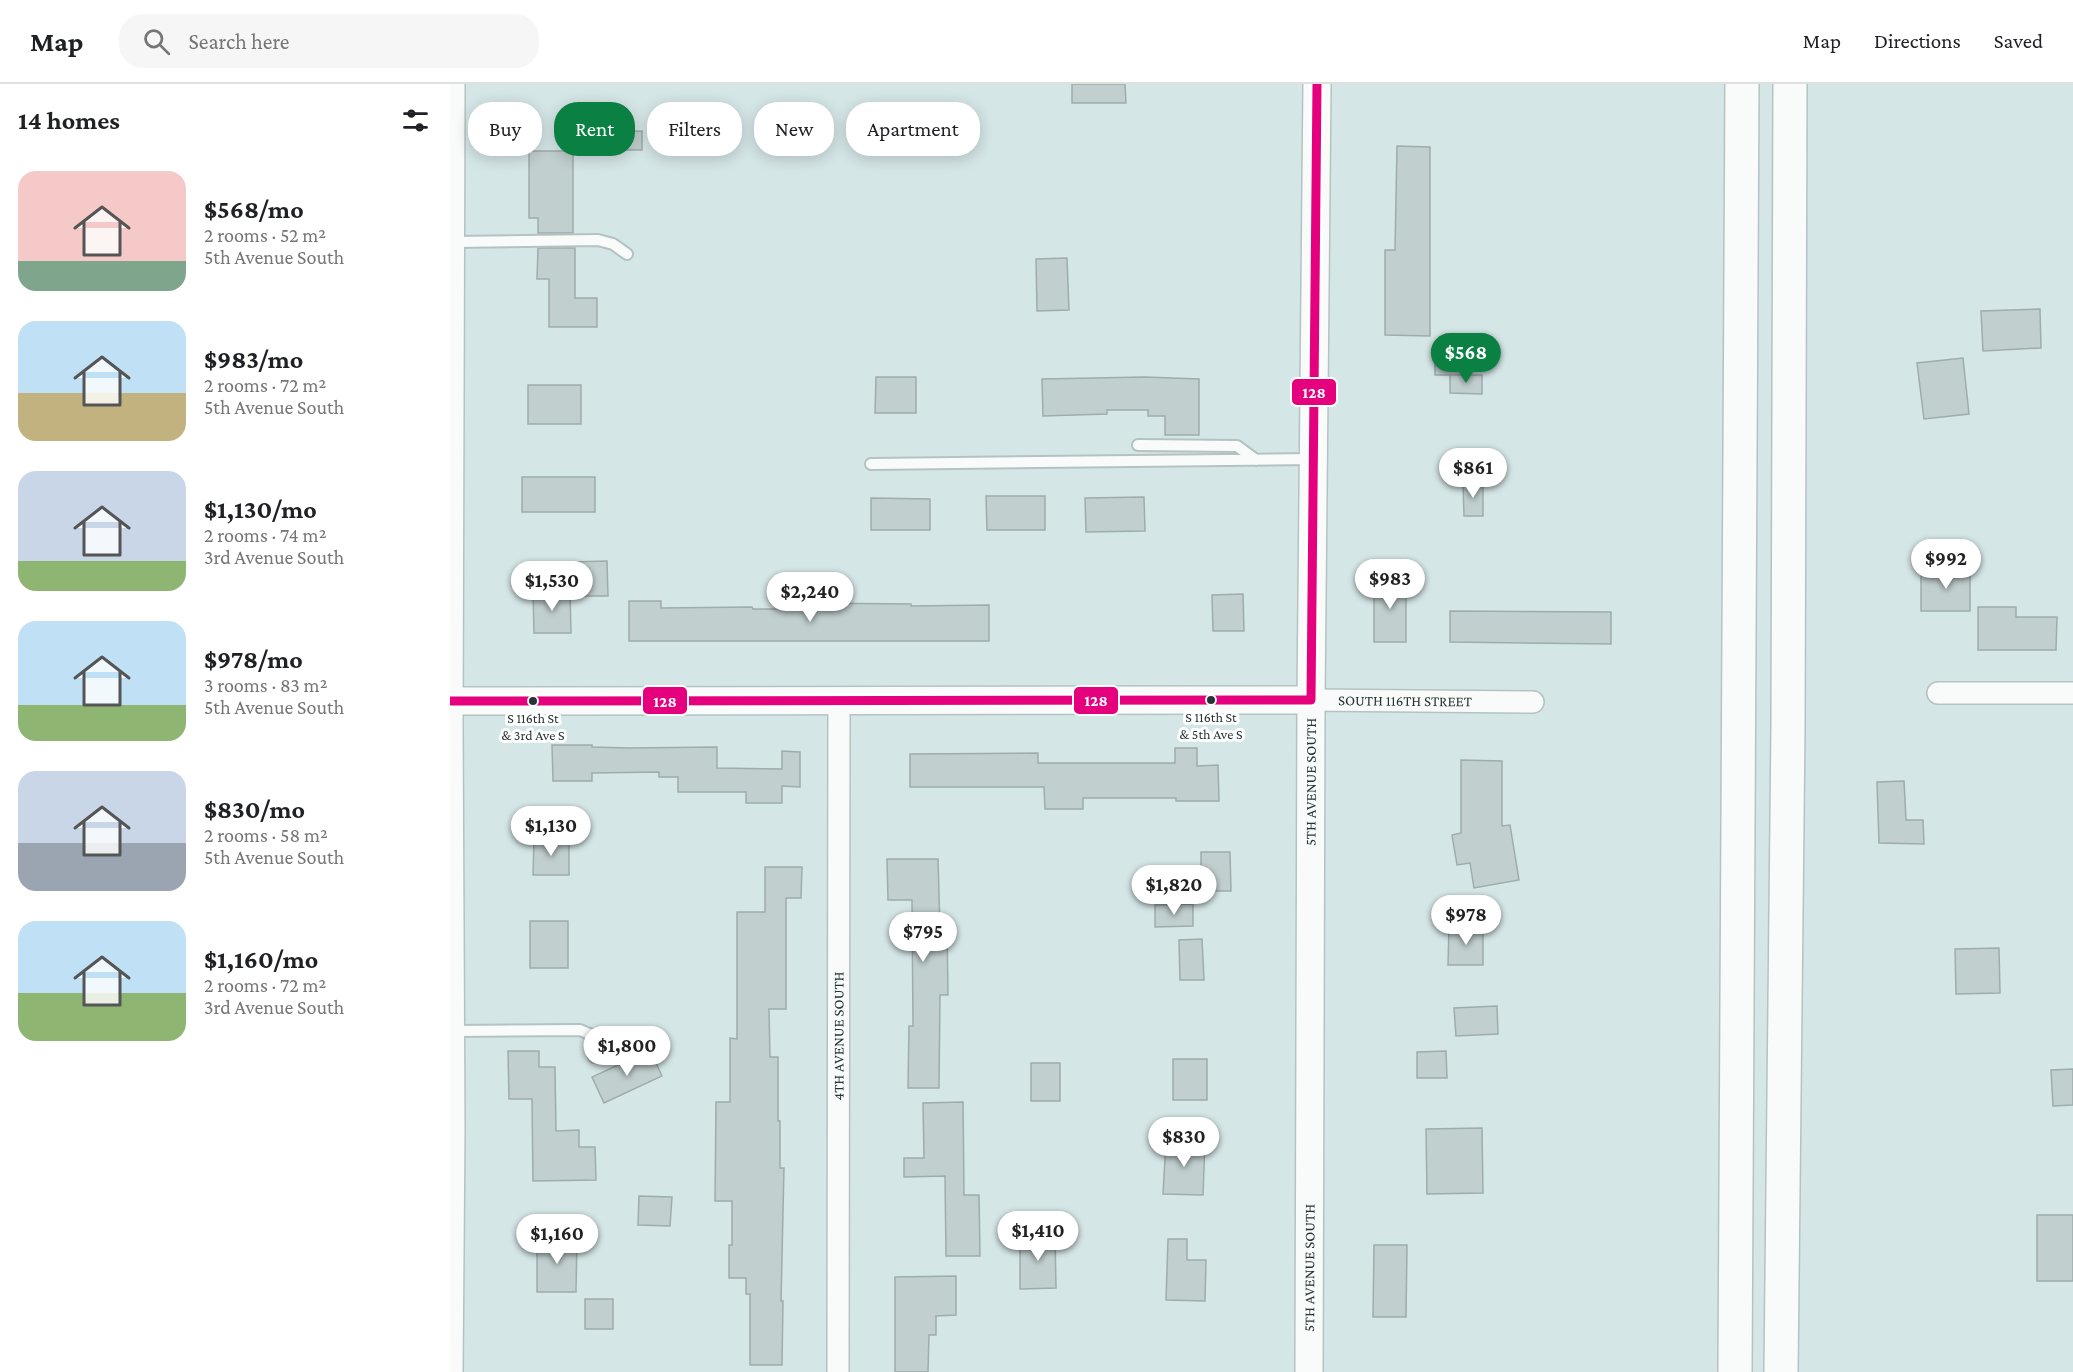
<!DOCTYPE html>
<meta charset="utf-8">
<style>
:root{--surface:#fff;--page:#f6f6f6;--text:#202124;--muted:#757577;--line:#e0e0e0;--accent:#0b8043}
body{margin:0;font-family:"Crimson Pro",serif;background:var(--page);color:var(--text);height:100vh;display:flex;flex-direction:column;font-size:22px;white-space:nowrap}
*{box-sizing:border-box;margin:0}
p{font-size:20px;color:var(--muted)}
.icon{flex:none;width:33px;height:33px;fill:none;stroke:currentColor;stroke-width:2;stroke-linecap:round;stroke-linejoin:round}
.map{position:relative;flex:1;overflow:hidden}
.panel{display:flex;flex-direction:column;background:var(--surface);width:450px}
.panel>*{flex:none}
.banner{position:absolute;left:18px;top:18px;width:570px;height:54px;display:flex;gap:12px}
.price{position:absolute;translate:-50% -51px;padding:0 14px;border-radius:21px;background:#fff;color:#222;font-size:20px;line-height:39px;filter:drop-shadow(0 2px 3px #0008)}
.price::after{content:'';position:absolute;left:50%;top:36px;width:18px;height:14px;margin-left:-9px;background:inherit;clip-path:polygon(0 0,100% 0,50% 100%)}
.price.current{background:var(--accent);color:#fff}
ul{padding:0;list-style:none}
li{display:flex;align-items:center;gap:18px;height:150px;padding:0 18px}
li span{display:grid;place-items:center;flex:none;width:168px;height:120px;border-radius:18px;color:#555}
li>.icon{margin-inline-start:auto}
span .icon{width:72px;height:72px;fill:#fffc;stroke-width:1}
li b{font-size:26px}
h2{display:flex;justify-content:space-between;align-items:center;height:72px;padding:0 18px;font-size:26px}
.tag{padding:0 21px;border-radius:24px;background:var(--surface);box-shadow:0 3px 15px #0003;font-size:21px;line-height:54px}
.tag.current{background:var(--accent);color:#fff}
header{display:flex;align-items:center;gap:36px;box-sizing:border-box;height:84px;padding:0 30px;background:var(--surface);border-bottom:2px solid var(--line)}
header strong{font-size:28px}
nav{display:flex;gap:33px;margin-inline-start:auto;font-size:21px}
.search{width:420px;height:54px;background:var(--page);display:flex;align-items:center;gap:15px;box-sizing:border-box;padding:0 21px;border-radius:24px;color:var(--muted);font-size:22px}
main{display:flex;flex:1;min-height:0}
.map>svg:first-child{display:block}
.building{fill:#c2cfcf;stroke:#9eacac;stroke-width:1.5}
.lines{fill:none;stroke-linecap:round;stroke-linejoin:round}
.service-casing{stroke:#b5c2c2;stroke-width:14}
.minor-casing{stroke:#b5c2c2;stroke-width:24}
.tertiary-casing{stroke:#b5c2c2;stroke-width:30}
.motorway-casing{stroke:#b5c2c2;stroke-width:36}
.service{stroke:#f9fbfb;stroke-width:10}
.minor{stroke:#f9fbfb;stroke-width:21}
.tertiary{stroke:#f9fbfb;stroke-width:27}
.motorway{stroke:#f9fbfb;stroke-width:33}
.bus-1-casing{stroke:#fff;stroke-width:14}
.bus-1{stroke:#e5007d;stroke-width:9}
.bus-dot{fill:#283434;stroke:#fff;stroke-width:2}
.labels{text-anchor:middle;stroke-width:6;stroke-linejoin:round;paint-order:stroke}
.bus-label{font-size:14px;fill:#283434;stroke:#fff}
.street-label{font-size:15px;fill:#283434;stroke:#fff}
.line-badge{stroke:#fff;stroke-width:2}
.badge-label{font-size:16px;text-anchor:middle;font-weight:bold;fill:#fff}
</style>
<header>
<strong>Map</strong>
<div class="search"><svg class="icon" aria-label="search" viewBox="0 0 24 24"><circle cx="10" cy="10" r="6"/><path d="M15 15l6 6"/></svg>Search here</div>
<nav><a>Map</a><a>Directions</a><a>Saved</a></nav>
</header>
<main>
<section class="panel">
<h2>14 homes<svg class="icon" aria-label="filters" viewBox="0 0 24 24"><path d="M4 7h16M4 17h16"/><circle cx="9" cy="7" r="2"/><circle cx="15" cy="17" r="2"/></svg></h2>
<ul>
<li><span style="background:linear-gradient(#f6c9c9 75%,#7fa58c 0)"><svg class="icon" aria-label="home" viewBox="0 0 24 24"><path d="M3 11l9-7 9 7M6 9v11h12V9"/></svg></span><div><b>$568/mo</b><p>2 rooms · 52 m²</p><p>5th Avenue South</p></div></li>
<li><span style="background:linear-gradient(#bfe0f5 60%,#c2b280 0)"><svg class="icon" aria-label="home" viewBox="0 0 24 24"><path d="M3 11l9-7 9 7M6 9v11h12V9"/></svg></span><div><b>$983/mo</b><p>2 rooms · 72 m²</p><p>5th Avenue South</p></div></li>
<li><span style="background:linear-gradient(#c9d6e8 75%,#8fb573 0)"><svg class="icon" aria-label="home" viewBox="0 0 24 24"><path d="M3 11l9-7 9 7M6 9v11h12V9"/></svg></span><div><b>$1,130/mo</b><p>2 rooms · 74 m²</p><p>3rd Avenue South</p></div></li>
<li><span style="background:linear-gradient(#bfe0f5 70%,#8fb573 0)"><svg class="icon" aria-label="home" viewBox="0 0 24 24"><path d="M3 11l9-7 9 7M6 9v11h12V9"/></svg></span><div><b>$978/mo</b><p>3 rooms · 83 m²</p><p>5th Avenue South</p></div></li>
<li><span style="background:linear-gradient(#c9d6e8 60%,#9aa5b1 0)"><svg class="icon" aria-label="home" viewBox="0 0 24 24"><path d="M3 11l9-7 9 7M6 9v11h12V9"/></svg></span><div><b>$830/mo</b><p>2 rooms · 58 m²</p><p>5th Avenue South</p></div></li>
<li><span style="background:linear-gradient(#bfe0f5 60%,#8fb573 0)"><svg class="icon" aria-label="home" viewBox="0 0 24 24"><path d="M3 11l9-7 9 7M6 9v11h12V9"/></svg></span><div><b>$1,160/mo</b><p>2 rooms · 72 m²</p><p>3rd Avenue South</p></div></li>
</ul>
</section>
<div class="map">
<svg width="1623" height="1288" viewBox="0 0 1623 1288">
<rect width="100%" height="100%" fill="#d5e6e6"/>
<!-- building -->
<path class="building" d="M 622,0 L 675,0 L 676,19 L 622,19 Z
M 192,47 L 192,66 L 154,66 L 153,48 Z
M 947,62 L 980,63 L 980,252 L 935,251 L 935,166 L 945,166 Z
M 79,67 L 123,67 L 123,149 L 88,149 L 88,134 L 79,134 Z
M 88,164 L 125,164 L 125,214 L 147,214 L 147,243 L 99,243 L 99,195 L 87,195 Z
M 617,174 L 619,226 L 587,227 L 586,175 Z
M 1590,225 L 1591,264 L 1533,267 L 1531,227 Z
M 985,273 L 1016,273 L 1016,291 L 985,291 Z
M 1513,274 L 1519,330 L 1474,335 L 1467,279 Z
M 1000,291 L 1032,291 L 1032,310 L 1000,309 Z
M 426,293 L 466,293 L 466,329 L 425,329 Z
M 695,293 L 749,295 L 749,351 L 715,351 L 715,332 L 698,332 L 698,326 L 657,326 L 657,330 L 593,332 L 592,295 Z
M 78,301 L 131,301 L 131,340 L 78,340 Z
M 72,393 L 145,393 L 145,428 L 72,428 Z
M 1013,399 L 1033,399 L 1033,432 L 1014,432 Z
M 536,412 L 595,412 L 595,446 L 537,446 Z
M 694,413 L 695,447 L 636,448 L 635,414 Z
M 421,414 L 480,415 L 480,446 L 421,446 Z
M 157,477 L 158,512 L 120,512 L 120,478 Z
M 1471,486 L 1520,486 L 1520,527 L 1471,527 Z
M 924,494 L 956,494 L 956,558 L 924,558 Z
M 83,507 L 120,507 L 121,549 L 84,549 Z
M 339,509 L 359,509 L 359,519 L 461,520 L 461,522 L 539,521 L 539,557 L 179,557 L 179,517 L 211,517 L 211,524 L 302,523 L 303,525 L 339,525 Z
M 793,510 L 794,547 L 763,547 L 762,511 Z
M 1528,523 L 1566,523 L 1566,533 L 1607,533 L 1606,566 L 1528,566 Z
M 1000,527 L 1161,528 L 1161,560 L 1000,558 Z
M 102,661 L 142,661 L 142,663 L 179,664 L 267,663 L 267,684 L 332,685 L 332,667 L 350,668 L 350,703 L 332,702 L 332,719 L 296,719 L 296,708 L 228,708 L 228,693 L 209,693 L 209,688 L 142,689 L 142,697 L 103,697 Z
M 725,664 L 747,664 L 747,682 L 768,681 L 769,717 L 726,717 L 726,714 L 633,714 L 633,725 L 595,725 L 594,703 L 460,703 L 460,670 L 588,669 L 588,679 L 725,679 Z
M 1011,676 L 1052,677 L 1052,742 L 1060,741 L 1069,796 L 1024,804 L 1020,779 L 1007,781 L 1002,751 L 1011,749 Z
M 1454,697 L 1456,736 L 1473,736 L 1474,760 L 1429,759 L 1427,698 Z
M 84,755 L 119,756 L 119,791 L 83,791 Z
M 751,768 L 780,768 L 781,807 L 751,807 Z
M 437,775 L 488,775 L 490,844 L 497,844 L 498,911 L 490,911 L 489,1004 L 458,1004 L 459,942 L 463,942 L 462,816 L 438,816 Z
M 315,783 L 352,783 L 351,814 L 336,814 L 336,925 L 319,925 L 320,973 L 328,973 L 328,1037 L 330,1037 L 330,1084 L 334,1084 L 331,1217 L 333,1217 L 332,1281 L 300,1281 L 300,1210 L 296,1210 L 296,1194 L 279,1194 L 279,1161 L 282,1161 L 282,1117 L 265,1117 L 266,1018 L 280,1018 L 280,954 L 287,955 L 287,828 L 315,828 Z
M 743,820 L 743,842 L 705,843 L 705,821 Z
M 80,837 L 118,837 L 118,884 L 80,884 Z
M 999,842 L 1033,843 L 1033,881 L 998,881 Z
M 752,855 L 754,896 L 730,896 L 729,856 Z
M 1549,864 L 1550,909 L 1506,910 L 1505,865 Z
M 1047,922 L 1048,950 L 1006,952 L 1004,924 Z
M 200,966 L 212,992 L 154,1019 L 142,993 Z
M 58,967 L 89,967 L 89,983 L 105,983 L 106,1047 L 129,1046 L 129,1063 L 145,1063 L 146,1096 L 83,1097 L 82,1015 L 59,1015 Z
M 996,967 L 997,994 L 967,994 L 967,968 Z
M 723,975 L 757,975 L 757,1016 L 723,1016 Z
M 581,979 L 610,979 L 610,1017 L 581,1017 Z
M 1623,985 L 1623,1021 L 1603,1022 L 1601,986 Z
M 513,1018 L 514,1111 L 529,1111 L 530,1172 L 496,1172 L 495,1092 L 454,1093 L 454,1074 L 474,1074 L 473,1019 Z
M 1032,1044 L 1033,1109 L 977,1110 L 976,1045 Z
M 716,1057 L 755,1058 L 753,1111 L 713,1110 Z
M 189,1112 L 222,1113 L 220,1142 L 188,1141 Z
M 1587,1131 L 1623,1131 L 1623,1197 L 1587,1197 Z
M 605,1150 L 606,1204 L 570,1205 L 570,1151 Z
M 87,1154 L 127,1155 L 126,1208 L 87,1208 Z
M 718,1155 L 737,1155 L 737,1176 L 756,1176 L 755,1217 L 716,1216 Z
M 924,1161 L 957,1161 L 956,1233 L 923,1233 Z
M 506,1192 L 506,1231 L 486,1232 L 486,1251 L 479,1251 L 478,1288 L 445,1288 L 445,1193 Z
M 135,1215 L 163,1215 L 163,1245 L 135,1245 Z"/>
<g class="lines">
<!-- service casing -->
<g class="service-casing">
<path id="service" d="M 4,158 L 148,156 L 163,160 L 177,170
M 688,361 L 787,362 L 806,376
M 421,380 L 863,375
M 4,947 L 130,946 L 144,952 L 144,973"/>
</g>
<!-- minor casing -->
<g class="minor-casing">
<g id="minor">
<path d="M 1488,609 L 1623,609"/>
<path id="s1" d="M 861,616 L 1083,618"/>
<path d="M 2,1288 L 4,1046 L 2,639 L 4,0"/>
<path id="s2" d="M 388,1288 L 389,615"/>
</g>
</g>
<!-- tertiary casing -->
<g class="tertiary-casing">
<g id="tertiary">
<path d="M 0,617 L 861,616"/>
<path id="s3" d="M 859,1288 L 861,616 L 867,0"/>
</g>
</g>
<!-- motorway casing -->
<g class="motorway-casing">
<path id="motorway" d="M 1285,1288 L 1292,0
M 1331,1288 L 1338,643 L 1340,0"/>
</g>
<!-- service -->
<use href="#service" class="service"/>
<!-- minor -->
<use href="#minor" class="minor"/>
<!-- tertiary -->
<use href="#tertiary" class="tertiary"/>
<!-- motorway -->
<use href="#motorway" class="motorway"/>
<!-- bus-1 casing -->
<g class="bus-1-casing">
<path id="bus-1" d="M 861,616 L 867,0
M 0,617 L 861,616"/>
</g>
<!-- bus-1 -->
<use href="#bus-1" class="bus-1"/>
</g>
<!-- markers -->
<g class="bus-dot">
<circle cx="761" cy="616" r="5"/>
<circle cx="83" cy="617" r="5"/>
</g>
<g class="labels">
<!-- bus labels -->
<g class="bus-label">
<text x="761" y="638">S 116th St<tspan x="761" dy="17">&amp; 5th Ave S</tspan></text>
<text x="83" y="639">S 116th St<tspan x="83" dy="17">&amp; 3rd Ave S</tspan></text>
</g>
<!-- street labels -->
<g class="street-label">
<text dy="5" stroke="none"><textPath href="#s1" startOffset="94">SOUTH 116TH STREET</textPath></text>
<text dy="5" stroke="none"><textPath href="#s3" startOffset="590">5TH AVENUE SOUTH</textPath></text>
<text dy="5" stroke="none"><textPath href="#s2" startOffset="336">4TH AVENUE SOUTH</textPath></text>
<text dy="5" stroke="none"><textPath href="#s3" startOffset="104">5TH AVENUE SOUTH</textPath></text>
</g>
</g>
<g class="line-badge">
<rect x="841" y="294" width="46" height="28" rx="6" fill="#e5007d"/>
<rect x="623" y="602" width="46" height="29" rx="6" fill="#e5007d"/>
<rect x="192" y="602" width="46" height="29" rx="6" fill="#e5007d"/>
</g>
<g class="badge-label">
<text x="864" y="314">128</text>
<text x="646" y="622">128</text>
<text x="215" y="623">128</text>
</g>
</svg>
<b class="price current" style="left:1016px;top:300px">$568</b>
<b class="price" style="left:1023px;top:415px">$861</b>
<b class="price" style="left:1496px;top:506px">$992</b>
<b class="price" style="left:940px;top:526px">$983</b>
<b class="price" style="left:102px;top:528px">$1,530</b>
<b class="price" style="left:360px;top:539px">$2,240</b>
<b class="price" style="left:101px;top:773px">$1,130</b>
<b class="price" style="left:724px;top:832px">$1,820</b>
<b class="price" style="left:1016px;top:862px">$978</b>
<b class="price" style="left:473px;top:879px">$795</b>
<b class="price" style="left:177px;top:993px">$1,800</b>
<b class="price" style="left:734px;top:1084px">$830</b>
<b class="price" style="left:588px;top:1178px">$1,410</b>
<b class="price" style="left:107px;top:1181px">$1,160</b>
<div class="banner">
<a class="tag">Buy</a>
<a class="tag current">Rent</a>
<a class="tag">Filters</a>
<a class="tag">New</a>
<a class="tag">Apartment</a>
</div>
</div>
</main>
